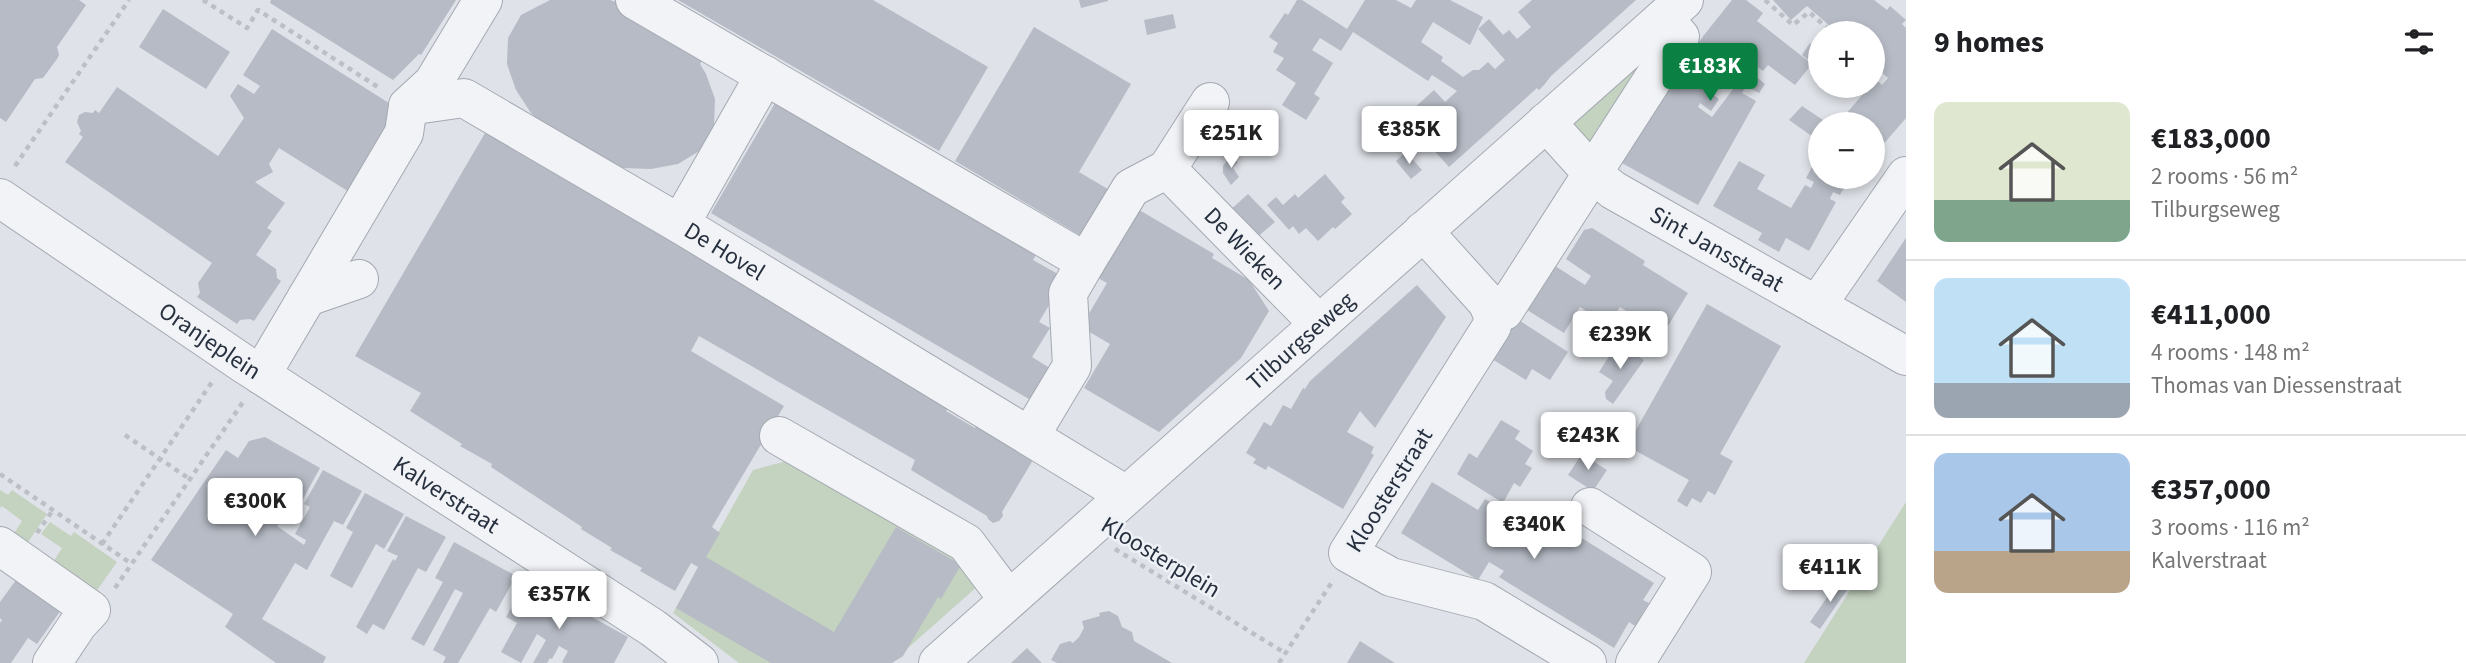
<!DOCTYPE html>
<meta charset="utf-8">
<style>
:root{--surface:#fff;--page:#f6f6f6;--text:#202124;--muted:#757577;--line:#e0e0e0;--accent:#0b8043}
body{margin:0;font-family:"Source Sans 3",sans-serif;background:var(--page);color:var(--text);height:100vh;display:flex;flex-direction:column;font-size:26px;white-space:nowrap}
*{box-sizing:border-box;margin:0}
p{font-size:23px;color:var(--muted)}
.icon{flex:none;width:38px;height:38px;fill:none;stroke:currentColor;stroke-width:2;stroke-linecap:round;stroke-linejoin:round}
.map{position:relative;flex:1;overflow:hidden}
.panel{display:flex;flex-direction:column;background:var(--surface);width:560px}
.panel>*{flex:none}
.controls{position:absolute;left:1808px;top:21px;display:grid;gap:14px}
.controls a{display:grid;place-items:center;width:77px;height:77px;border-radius:50%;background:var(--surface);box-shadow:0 4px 10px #0003;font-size:35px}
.price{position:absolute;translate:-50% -60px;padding:0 16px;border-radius:7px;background:#fff;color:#222;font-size:23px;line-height:46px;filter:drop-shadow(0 2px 4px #0008)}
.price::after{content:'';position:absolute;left:50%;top:42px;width:21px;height:16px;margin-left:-10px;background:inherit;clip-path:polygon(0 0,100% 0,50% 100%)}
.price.selected{background:var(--accent);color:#fff}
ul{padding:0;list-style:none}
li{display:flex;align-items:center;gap:21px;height:175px;padding:0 28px}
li+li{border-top:2px solid var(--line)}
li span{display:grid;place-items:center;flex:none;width:196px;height:140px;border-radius:14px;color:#555}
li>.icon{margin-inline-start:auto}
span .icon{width:84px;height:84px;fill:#fffc;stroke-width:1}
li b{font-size:30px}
h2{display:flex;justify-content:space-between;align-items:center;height:84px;padding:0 28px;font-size:30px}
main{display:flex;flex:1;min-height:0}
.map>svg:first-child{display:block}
.green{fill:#c4d2c0}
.building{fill:#b6bbc5;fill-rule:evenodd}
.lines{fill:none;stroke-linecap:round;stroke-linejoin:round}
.minor-casing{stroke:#a4a9b2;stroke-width:40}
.path{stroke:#bcc0c6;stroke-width:4.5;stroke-dasharray:5 5;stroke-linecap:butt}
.minor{stroke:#f1f3f6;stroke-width:38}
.labels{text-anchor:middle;stroke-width:5;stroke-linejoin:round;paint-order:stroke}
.street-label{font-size:24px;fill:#27303f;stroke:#eef1f6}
</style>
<main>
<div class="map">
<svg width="1906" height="663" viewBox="0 0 1906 663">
<rect width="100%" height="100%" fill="#dfe2e8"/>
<!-- green -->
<path class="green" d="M 1665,36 L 1593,155 L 1574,133 L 1572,120 Z
M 806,456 L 960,555 L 979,585 L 891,663 L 739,663 L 673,613 L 753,470 Z
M 0,490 L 8,495 L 12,490 L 47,514 L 24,548 L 10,539 L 22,521 L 2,506 L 0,508 Z
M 1906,502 L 1906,663 L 1804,663 Z
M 50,522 L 71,536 L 74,532 L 117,562 L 93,596 L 50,567 L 62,548 L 41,534 Z"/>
<!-- building -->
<path class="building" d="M 0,0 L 79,0 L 86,5 L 57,47 L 59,55 L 57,59 L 43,78 L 35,79 L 6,122 L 0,118 Z
M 271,0 L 456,0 L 421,55 L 419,54 L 393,80 L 270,3 Z
M 550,0 L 610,0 L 625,5 L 707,53 L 700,64 L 706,74 L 715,99 L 714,127 L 701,150 L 678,164 L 651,169 L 623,168 L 598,159 L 551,132 L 531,113 L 516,90 L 507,64 L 508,38 L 521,15 Z
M 678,0 L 873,0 L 988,67 L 939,151 Z
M 1079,0 L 1108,0 L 1108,1 L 1081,8 Z
M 1297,0 L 1302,0 L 1347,29 L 1365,0 L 1396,0 L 1411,8 L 1416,0 L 1450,0 L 1483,17 L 1470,45 L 1433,22 L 1421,42 L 1443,57 L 1441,61 L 1463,77 L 1473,70 L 1479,70 L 1488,62 L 1495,69 L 1505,60 L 1478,29 L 1489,19 L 1503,35 L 1509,30 L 1517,39 L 1531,27 L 1518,12 L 1532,0 L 1636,0 L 1551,76 L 1544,85 L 1539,90 L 1537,88 L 1449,167 L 1422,137 L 1421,133 L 1427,127 L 1412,110 L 1434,90 L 1445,102 L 1457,91 L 1432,75 L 1428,81 L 1353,32 L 1341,51 L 1320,38 L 1312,50 L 1333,63 L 1314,94 L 1320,98 L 1306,120 L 1282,105 L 1296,83 L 1276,70 L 1284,58 L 1273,52 L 1278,43 L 1269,37 L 1285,13 L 1288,15 Z
M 1732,0 L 1746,0 L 1763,13 L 1757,21 L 1812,64 L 1795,85 L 1768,65 L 1763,71 L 1735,49 L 1730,55 L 1765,84 L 1759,93 L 1746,86 L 1742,93 L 1756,101 L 1698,205 L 1620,162 L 1704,35 ZM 1723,68 L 1740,80 L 1712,117 L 1698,107 L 1700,103 L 1711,111 L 1719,99 L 1708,91 Z
M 1773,0 L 1874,0 L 1887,10 L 1890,6 L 1906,20 L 1902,24 L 1906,28 L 1906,118 L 1881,147 L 1872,139 L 1872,124 L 1855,124 L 1845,115 L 1870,86 L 1872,86 L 1876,79 L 1882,85 L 1888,78 L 1872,64 L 1872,33 L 1838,33 L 1807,6 L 1791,20 Z
M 163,9 L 230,52 L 206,89 L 139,47 Z
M 1173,14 L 1176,28 L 1147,35 L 1144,20 Z
M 1034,27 L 1131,84 L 1079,172 L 1123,198 L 1095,244 L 955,161 Z
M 272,29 L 392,105 L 397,126 L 354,195 L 279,148 L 269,164 L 273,172 L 255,182 L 285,203 L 267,228 L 272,231 L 256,255 L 276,269 L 277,278 L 281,281 L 254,321 L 250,319 L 240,320 L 237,324 L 197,297 L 200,293 L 198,283 L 212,263 L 65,162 L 83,137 L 79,134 L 81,131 L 77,122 L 79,115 L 85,112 L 93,113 L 95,110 L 99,113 L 117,87 L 218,156 L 244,118 L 230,96 L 238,84 L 254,94 L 260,86 L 243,75 Z
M 1810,43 L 1820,50 L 1811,62 L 1802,55 Z
M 778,98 L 1039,250 L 1033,260 L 1065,278 L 1039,322 L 1050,328 L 1032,357 L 1053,370 L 1034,402 L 711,213 Z
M 1802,106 L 1829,124 L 1820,124 L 1820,142 L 1789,120 Z
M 485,133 L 492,137 L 494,133 L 953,400 L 946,411 L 975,428 L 980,420 L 1036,455 L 1002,512 L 1003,516 L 999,521 L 993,523 L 988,519 L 987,516 L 911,470 L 915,460 L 699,336 L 691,351 L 784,406 L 712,527 L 720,533 L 706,557 L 834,632 L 896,527 L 961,565 L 941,599 L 938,597 L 903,656 L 892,663 L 771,663 L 676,608 L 698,567 L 691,563 L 675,591 L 640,571 L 642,568 L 610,550 L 612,548 L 581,529 L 582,527 L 491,467 L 492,464 L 460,446 L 462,444 L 410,411 L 421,393 L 355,356 Z
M 1406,152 L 1422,170 L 1411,179 L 1396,161 Z
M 1820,152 L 1820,177 L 1850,177 L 1840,195 L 1833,192 L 1830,199 L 1836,202 L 1809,251 L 1786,238 L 1779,252 L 1758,240 L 1762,233 L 1713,206 L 1739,161 L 1765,175 L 1757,189 L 1791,208 L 1805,185 L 1811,188 L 1814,182 L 1806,178 Z
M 1231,156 L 1238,162 L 1233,168 L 1239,177 L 1231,185 L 1223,173 L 1223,166 Z
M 1325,174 L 1345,198 L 1341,202 L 1352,214 L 1335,229 L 1333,227 L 1318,241 L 1306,228 L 1299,234 L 1293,226 L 1289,230 L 1267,205 L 1276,197 L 1283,205 L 1295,194 L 1298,198 Z
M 1248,194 L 1275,222 L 1255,239 L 1228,212 Z
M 1124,201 L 1214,254 L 1212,258 L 1249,280 L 1269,311 L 1241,358 L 1159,432 L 1084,388 L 1110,344 L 1081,327 L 1107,283 L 1098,278 Z
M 1592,228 L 1645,261 L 1643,265 L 1688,293 L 1663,334 L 1620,307 L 1608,325 L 1580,307 L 1564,333 L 1527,310 L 1555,266 L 1585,285 L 1591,276 L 1566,259 L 1584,230 Z
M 1906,238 L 1906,302 L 1877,281 Z
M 1417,285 L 1446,317 L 1375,428 L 1360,411 L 1347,432 L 1374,447 L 1371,453 L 1374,455 L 1343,509 L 1268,466 L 1266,470 L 1253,463 L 1256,459 L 1246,453 L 1264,422 L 1271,426 L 1283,405 L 1291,409 L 1303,388 L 1305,389 L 1310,381 Z
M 1707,304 L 1781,346 L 1720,454 L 1733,461 L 1715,495 L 1708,491 L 1701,503 L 1692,498 L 1687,507 L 1677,501 L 1689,480 L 1627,446 Z
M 1517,319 L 1568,352 L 1550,380 L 1532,369 L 1526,380 L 1492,359 Z
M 1617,344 L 1644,360 L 1613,404 L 1606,399 L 1605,392 L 1613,381 L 1599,372 Z
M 1501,420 L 1520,431 L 1515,439 L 1533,451 L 1525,464 L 1532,468 L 1520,487 L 1514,483 L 1503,503 L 1457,474 L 1469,453 L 1477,458 Z
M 265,437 L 320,468 L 291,521 L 284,516 L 277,526 L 304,545 L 306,540 L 295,534 L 310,507 L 304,504 L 323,470 L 362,491 L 343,525 L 334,521 L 307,570 L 295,563 L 262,619 L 326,657 L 323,663 L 276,663 L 225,627 L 233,614 L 151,560 L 226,450 L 238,458 L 249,441 Z
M 1582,454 L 1607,470 L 1593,491 L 1568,475 Z
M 1432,482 L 1478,510 L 1485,499 L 1530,528 L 1540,512 L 1654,583 L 1643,600 L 1649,603 L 1635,626 L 1629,622 L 1614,648 L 1499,577 L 1504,571 L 1489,562 L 1478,580 L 1401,533 Z
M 365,493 L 404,514 L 384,549 L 376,544 L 352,588 L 330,576 L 353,532 L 346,528 Z
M 406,516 L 446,537 L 426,572 L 418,568 L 384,630 L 373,624 L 367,634 L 356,627 L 393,559 L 395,561 L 398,556 L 387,551 Z
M 454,542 L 516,576 L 496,612 L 490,608 L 458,663 L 443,663 L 446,657 L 433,650 L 463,593 L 455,589 L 424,646 L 411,639 L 443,582 L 435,578 Z
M 16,580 L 61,610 L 37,644 L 28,638 L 11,663 L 0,663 L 0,623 L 2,620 L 0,618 L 0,602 Z
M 1839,580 L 1849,587 L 1820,629 L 1810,622 Z
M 526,581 L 628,637 L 614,663 L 564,663 L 562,662 L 568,651 L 559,646 L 552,659 L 550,658 L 547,663 L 533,663 L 546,640 L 537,634 L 521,663 L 501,652 L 517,623 L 506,617 Z
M 1109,611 L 1118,616 L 1122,627 L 1132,632 L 1134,641 L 1172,663 L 1057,663 L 1051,660 L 1060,644 L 1070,641 L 1073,643 L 1079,637 L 1084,628 L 1082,621 L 1100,616 L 1099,613 Z
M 1360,641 L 1395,663 L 1347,663 Z
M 1027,648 L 1042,663 L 1011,663 Z"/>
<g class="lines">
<!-- minor casing -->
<g class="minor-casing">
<g id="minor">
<path d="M 635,0 L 1086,262 L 1068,293 L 1072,366 L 1030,436"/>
<path id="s1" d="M 1210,102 L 1167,169 L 1319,324"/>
<path id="s2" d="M 408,106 L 464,98 L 680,224 L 1126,495"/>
<path id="s3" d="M 1546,122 L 1592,173 L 1613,190 L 1906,356"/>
<path id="s4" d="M 0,198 L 244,364 L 653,628 L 699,663"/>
<path d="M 680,224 L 765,75"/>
<path d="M 1423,231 L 1487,302 L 1493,315 L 1492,326 L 1348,553 L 1391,577 L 1484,601 L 1587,663"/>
<path d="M 1086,262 L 1131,188 L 1167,169"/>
<path d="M 307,297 L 359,279"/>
<path d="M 1817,305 L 1906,176"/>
<path d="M 1493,315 L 1504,311 L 1680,37 L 1664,18"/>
<path d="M 261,375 L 404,133 L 408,106 L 433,83 L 483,0"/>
<path d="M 779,436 L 966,543 L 1008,599"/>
<path d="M 1590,507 L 1692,572 L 1635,663"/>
<path d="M 0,546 L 91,610 L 78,624 L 52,663"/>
<path id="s5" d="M 938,663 L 1684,0"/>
</g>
</g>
<!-- path -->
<path class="path" d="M 203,0 L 247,28 L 258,10 L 381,89
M 1765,0 L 1793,25 L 1809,12 L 1833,33
M 15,166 L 129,0
M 125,435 L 191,480
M 0,474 L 132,564
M 37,533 L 53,510
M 102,544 L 212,382
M 1115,549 L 1285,653
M 115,588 L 243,402
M 1279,663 L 1332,582"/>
<!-- minor -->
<use href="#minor" class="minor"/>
</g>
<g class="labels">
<!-- street labels -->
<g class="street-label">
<text dy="8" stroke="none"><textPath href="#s1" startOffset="191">De Wieken</textPath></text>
<text dy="8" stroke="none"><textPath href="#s3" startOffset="215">Sint Jansstraat</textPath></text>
<text dy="8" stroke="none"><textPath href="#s2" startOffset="359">De Hovel</textPath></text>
<text dy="8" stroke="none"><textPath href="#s5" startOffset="485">Tilburgseweg</textPath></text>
<text dy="8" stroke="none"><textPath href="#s4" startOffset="254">Oranjeplein</textPath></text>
<text transform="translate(1389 490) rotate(-58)" y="8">Kloosterstraat</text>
<text dy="8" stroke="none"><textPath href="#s4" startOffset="536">Kalverstraat</textPath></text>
<text transform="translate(1161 557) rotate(31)" y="8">Kloosterplein</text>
</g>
</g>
</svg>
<div class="controls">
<a>+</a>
<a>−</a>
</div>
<b class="price selected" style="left:1710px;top:103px">€183K</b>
<b class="price" style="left:1409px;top:166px">€385K</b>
<b class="price" style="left:1231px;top:170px">€251K</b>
<b class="price" style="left:1620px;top:371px">€239K</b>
<b class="price" style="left:1588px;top:472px">€243K</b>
<b class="price" style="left:255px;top:538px">€300K</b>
<b class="price" style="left:1534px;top:561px">€340K</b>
<b class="price" style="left:1830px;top:604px">€411K</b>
<b class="price" style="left:559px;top:631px">€357K</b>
</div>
<section class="panel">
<h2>9 homes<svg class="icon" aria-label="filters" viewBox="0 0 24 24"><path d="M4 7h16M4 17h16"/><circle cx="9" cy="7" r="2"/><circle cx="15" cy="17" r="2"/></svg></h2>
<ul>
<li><span style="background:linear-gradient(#dfe7d0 70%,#7fa58c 0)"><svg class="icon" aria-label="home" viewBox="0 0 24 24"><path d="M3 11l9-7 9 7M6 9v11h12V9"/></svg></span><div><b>€183,000</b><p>2 rooms · 56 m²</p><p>Tilburgseweg</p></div></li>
<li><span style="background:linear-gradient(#bfe0f5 75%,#9aa5b1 0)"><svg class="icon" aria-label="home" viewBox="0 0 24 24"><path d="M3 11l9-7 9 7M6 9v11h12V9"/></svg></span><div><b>€411,000</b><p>4 rooms · 148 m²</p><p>Thomas van Diessenstraat</p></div></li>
<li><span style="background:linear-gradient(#a9c7e8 70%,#b9a48a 0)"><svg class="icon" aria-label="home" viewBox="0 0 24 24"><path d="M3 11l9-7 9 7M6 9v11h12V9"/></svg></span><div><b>€357,000</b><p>3 rooms · 116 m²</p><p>Kalverstraat</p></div></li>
</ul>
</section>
</main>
